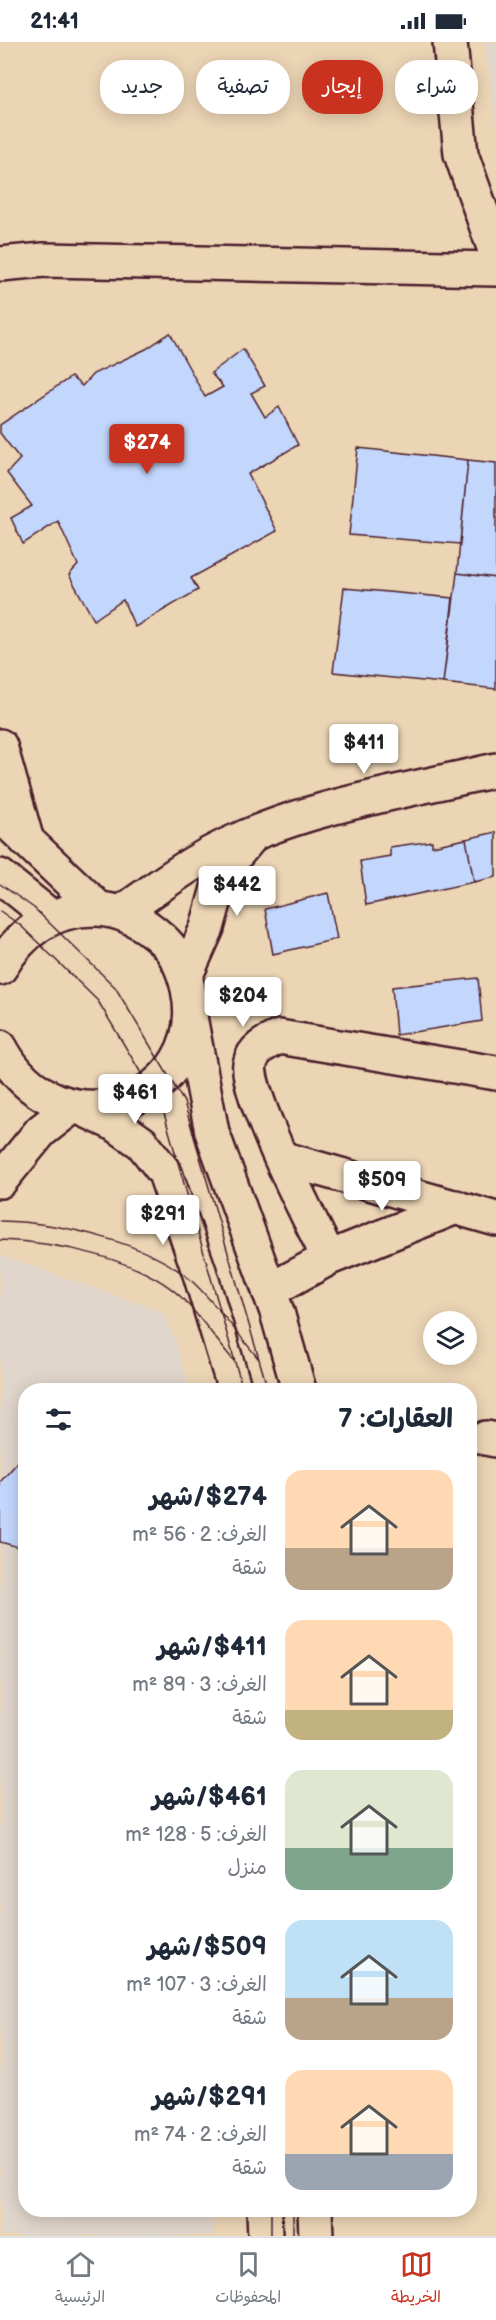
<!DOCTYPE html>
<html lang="ar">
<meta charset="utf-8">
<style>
:root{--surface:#fff;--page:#f2f2f3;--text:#1f2937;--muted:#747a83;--line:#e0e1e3;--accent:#c8321e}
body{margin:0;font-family:"Balsamiq Sans","Playpen Sans Arabic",sans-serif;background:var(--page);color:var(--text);direction:rtl;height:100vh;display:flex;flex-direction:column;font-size:22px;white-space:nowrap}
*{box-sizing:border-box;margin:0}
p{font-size:20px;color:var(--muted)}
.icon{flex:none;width:33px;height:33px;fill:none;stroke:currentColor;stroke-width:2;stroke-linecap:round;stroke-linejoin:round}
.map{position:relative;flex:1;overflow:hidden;direction:ltr}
.details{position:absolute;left:18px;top:1341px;width:459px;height:834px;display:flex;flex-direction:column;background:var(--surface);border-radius:24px;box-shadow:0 3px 15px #0003;direction:rtl}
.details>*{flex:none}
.guide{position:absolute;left:18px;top:18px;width:460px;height:54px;direction:rtl;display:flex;gap:12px}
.controls{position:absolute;left:423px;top:1269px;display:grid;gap:12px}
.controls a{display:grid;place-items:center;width:54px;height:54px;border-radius:50%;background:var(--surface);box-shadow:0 3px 15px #0003;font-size:30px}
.price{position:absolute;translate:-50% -51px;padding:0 14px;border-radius:6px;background:#fff;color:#222;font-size:20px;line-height:39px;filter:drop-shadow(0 2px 3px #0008)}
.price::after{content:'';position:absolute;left:50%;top:36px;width:18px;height:14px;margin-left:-9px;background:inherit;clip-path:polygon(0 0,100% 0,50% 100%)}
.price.on{background:var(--accent);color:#fff}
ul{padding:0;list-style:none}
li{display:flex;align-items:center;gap:18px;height:150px;padding:0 24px}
li span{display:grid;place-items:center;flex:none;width:168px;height:120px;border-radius:18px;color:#555}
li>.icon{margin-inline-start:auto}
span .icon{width:72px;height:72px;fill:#fffc;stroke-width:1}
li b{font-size:26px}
h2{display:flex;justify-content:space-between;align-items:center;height:72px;padding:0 24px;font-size:26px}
.tag{padding:0 21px;border-radius:24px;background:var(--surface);box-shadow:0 3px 15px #0003;font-size:21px;line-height:54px}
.tag.on{background:var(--accent);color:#fff}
.status{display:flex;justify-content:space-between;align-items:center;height:42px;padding:0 30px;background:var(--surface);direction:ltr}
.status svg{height:16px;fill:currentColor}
.tabs{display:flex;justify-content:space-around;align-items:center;height:84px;border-top:2px solid var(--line);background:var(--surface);font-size:16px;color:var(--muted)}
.tabs a{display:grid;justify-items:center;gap:3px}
.tabs .on{color:var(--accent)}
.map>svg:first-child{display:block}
.built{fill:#e0d5ca}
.building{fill:#c3d6fc;stroke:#4a1f2b;stroke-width:1.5}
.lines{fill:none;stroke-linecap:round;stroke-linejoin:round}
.street-casing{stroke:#4a1f2b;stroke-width:38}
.secondary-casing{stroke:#4a1f2b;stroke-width:38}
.street{stroke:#ecd5b5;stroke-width:33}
.secondary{stroke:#ecd5b5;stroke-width:33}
.tram{stroke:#4a1f2b;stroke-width:1.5}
</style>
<div class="status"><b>21:41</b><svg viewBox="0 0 49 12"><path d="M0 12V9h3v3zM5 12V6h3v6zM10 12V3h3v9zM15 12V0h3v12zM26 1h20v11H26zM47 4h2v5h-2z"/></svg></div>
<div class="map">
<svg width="496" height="2194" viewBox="0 0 496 2194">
<rect width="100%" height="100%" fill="#ecd5b5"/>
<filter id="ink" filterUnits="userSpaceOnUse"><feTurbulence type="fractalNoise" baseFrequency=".0167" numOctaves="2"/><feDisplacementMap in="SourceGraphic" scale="12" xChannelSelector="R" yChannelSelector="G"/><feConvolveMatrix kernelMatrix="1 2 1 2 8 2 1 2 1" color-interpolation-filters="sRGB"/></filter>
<g filter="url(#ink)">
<!-- built -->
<path class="built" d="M 485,0 L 496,0 L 496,90 Z
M 0,1213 L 163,1270 L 176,1299 L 189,1348 L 26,1348 L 26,2168 L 212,2168 L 214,2194 L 0,2194 Z"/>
<!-- building -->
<path class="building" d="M 170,291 L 205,355 L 223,345 L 211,331 L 243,307 L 265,344 L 251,351 L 265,375 L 279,365 L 298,403 L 248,432 L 277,489 L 191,536 L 198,548 L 135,585 L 123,558 L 94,578 L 69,533 L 78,523 L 58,479 L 23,502 L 11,476 L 32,464 L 7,431 L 20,417 L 0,391 L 0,383 L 71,335 L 82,344 L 93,332 L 146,307 Z
M 358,406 L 468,418 L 460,502 L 349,493 Z
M 468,418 L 496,421 L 496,536 L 457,531 Z
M 457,531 L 496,536 L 496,647 L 443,641 Z
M 344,546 L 453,556 L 443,641 L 333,630 Z
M 496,790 L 496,835 L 474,840 L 466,797 Z
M 466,797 L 474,840 L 366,863 L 360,819 L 390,814 L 390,805 L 432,799 L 432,804 Z
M 328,851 L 337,897 L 273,912 L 265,867 Z
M 478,936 L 482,979 L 396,993 L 392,945 Z
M 26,1411 L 26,1507 L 0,1500 L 0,1440 Z"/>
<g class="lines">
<!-- street casing -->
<g class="street-casing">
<path id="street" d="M 450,0 L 461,112 L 496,211
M 0,222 L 44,218 L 496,227
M 0,704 L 27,799
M 281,1116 L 496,1177
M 329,1216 C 313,1184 244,1049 250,1022 C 253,1007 266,1001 279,995 L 496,1031
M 269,1249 L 329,1216 L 456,1165
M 486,1396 L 496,1398"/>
</g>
<!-- secondary casing -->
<g class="secondary-casing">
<path id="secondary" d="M 0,773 L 99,867
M 0,834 L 51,875
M 121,871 C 144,855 168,837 192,822 C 283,767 394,752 496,728
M 0,926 C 21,890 51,867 95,867 C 121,867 145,881 164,899 C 177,912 184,929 188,947 C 212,1058 59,1117 0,1005
M 185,935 L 207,886 L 220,839 L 228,822 L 250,796
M 191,980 L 212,1090 L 277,1270 L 299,1348
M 81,1066 L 115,1082 L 142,1101 L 165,1131 L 200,1232 L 235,1348
M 0,1139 L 41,1089 L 73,1064
M 264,2168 L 265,2194
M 315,2168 L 316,2194"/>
</g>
<!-- street -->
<use href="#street" class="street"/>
<!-- secondary -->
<use href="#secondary" class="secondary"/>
<!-- tram -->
<path class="tram" d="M 0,842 L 34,866 L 115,945 L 184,1060 L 268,1348
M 0,869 L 20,883 L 98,959 L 163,1068 L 243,1348
M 0,1179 C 58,1180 154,1201 196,1243 C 218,1265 238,1292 258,1316
M 0,1198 C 55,1200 140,1216 181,1255 C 200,1274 216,1298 234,1319
M 271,2168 L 271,2194
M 293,2168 L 293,2194"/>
</g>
</g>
</svg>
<div class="controls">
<a><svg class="icon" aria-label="layers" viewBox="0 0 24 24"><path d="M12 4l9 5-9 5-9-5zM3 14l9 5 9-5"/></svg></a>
</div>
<b class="price on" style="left:147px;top:433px">$274</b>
<b class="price" style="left:364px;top:733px">$411</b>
<b class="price" style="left:237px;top:875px">$442</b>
<b class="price" style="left:243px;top:986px">$204</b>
<b class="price" style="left:135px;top:1083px">$461</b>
<b class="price" style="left:382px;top:1170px">$509</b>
<b class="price" style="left:163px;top:1204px">$291</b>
<div class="guide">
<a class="tag">شراء</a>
<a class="tag on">إيجار</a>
<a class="tag">تصفية</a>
<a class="tag">جديد</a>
</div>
<section class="details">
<h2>العقارات: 7<svg class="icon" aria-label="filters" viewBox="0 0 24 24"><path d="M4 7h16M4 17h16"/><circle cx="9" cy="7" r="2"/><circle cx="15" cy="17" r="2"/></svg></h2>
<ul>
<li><span style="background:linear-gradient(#ffd9b3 65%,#b9a48a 0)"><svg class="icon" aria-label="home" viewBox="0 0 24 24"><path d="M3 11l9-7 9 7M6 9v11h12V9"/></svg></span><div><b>$274/شهر</b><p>الغرف: 2 · 56 m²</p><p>شقة</p></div></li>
<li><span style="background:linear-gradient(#ffd9b3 75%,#c2b280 0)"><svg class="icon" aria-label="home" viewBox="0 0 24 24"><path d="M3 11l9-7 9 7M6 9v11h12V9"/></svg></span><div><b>$411/شهر</b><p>الغرف: 3 · 89 m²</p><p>شقة</p></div></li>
<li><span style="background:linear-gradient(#dfe7d0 65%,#7fa58c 0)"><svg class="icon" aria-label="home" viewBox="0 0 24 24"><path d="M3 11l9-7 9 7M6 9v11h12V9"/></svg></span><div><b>$461/شهر</b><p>الغرف: 5 · 128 m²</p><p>منزل</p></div></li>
<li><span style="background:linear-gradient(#bfe0f5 65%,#b9a48a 0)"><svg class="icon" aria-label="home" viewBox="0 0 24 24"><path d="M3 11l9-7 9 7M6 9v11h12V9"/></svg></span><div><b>$509/شهر</b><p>الغرف: 3 · 107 m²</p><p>شقة</p></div></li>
<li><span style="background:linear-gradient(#ffd9b3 70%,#9aa5b1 0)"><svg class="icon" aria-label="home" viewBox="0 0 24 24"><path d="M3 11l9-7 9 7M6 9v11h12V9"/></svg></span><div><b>$291/شهر</b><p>الغرف: 2 · 74 m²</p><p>شقة</p></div></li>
</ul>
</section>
</div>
<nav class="tabs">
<a class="on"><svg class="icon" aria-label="map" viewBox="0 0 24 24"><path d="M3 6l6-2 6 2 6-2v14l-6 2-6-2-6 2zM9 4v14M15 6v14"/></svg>الخريطة</a>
<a><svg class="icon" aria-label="saved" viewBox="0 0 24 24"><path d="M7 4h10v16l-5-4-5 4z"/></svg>المحفوظات</a>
<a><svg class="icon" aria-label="home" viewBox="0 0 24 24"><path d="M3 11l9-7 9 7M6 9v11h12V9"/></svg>الرئيسية</a>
</nav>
